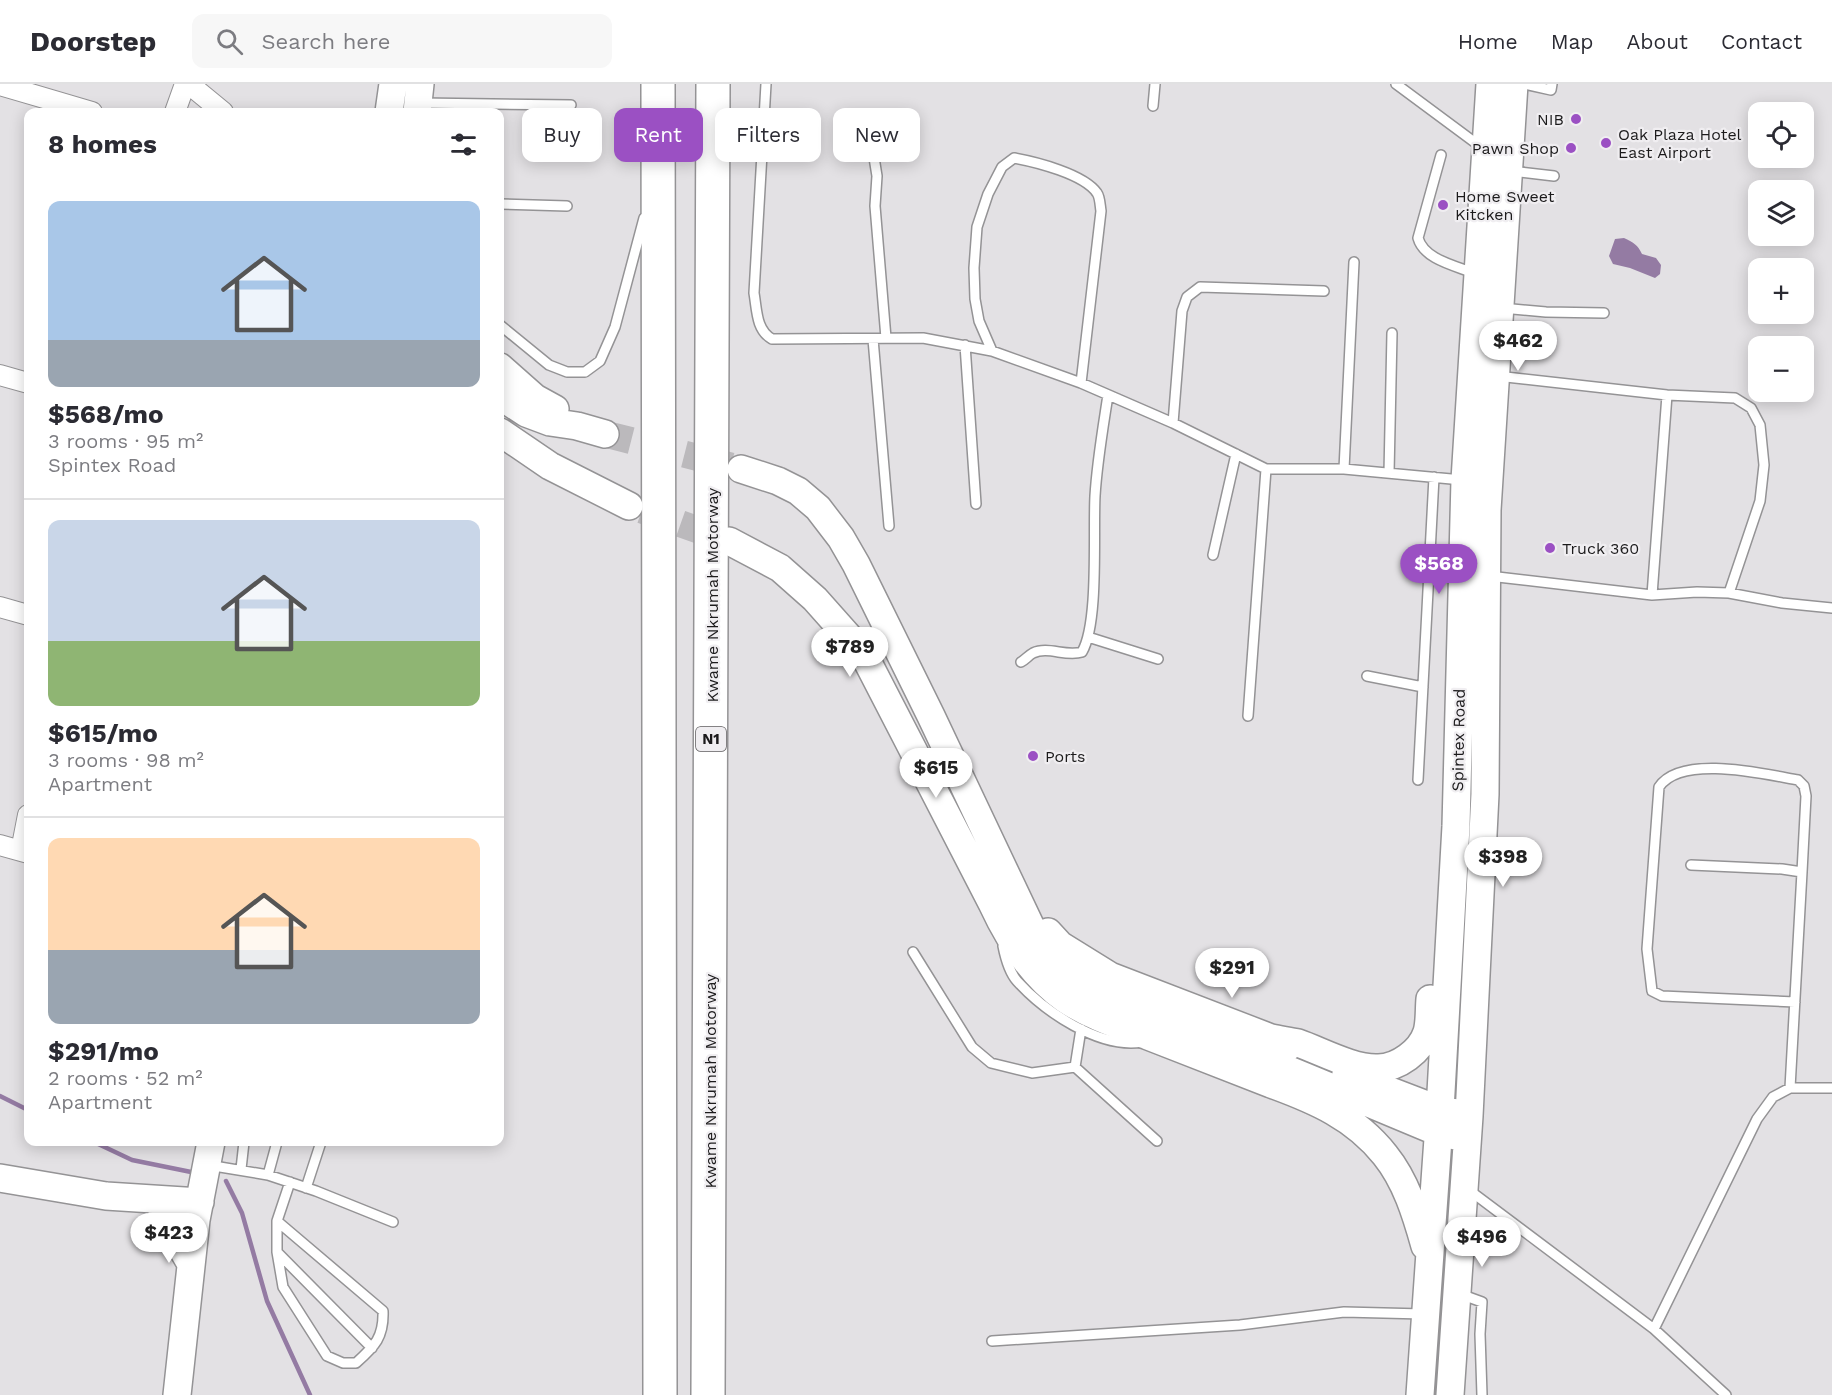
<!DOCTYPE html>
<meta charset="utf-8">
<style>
:root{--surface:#fff;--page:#f7f7f7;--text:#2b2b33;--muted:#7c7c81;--line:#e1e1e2;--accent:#9b50c3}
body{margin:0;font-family:"Work Sans",sans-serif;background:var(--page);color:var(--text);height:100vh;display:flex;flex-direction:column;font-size:22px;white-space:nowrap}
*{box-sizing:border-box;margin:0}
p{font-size:20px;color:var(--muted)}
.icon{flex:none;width:33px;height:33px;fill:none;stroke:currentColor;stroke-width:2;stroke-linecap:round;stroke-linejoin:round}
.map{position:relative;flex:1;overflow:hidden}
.side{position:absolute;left:24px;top:24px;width:480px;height:1038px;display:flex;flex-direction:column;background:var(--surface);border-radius:12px;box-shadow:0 3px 15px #0003}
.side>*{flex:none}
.guide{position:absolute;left:522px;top:24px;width:570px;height:54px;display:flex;gap:12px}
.fabs{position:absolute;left:1748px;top:18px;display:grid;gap:12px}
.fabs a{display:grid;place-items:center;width:66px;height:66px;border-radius:12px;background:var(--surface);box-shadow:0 3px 15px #0003;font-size:30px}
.price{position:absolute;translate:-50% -51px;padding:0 14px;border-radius:21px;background:#fff;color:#222;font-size:20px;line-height:39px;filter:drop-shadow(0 2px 3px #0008)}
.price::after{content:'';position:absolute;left:50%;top:36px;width:18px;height:14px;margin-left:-9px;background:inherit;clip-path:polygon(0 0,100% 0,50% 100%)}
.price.selected{background:var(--accent);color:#fff}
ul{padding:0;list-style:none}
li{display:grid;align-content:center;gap:12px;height:318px;padding:0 24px}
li+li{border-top:2px solid var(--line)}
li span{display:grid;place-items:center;height:186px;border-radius:12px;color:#555}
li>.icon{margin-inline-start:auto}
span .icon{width:108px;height:108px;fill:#fffc;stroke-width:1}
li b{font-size:26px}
h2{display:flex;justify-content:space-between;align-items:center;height:72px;padding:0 24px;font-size:26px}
.tag{padding:0 21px;border-radius:12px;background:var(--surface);box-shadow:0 3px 15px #0003;font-size:21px;line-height:54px}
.tag.selected{background:var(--accent);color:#fff}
header{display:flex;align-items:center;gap:36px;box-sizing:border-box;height:84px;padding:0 30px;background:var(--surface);border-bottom:2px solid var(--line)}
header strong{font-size:28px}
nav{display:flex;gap:33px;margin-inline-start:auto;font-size:21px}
.search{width:420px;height:54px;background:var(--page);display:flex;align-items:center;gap:15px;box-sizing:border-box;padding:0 21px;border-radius:12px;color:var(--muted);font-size:22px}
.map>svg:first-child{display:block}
.water{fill:#947ba3}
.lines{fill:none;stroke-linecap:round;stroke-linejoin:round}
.stream{stroke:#947ba3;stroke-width:4.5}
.secondary-tunnel{stroke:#bbb9bc;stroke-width:27;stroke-dasharray:27 14;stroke-linecap:butt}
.lane-casing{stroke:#949395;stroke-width:12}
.street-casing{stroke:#949395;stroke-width:22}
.secondary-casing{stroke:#949395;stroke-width:30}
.highway-casing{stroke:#949395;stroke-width:36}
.lane{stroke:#fff;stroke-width:9}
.street{stroke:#fff;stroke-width:20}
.secondary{stroke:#fff;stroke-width:27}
.highway{stroke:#fff;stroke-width:33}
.poi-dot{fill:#9b50c3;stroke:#f0eef1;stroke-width:2}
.labels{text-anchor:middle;stroke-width:4.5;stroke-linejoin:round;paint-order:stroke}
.shield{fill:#f0eef1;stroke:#5c5a5c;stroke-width:1.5}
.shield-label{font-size:15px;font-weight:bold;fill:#1c1b1c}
.poi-label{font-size:16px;fill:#1c1b1c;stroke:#f0eef1;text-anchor:start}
.street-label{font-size:16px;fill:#1c1b1c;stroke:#f0eef1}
</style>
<header>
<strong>Doorstep</strong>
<div class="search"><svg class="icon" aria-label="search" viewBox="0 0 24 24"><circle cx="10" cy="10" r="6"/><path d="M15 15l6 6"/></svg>Search here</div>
<nav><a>Home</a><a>Map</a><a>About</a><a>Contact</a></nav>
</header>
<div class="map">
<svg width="1832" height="1311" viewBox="0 0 1832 1311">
<rect width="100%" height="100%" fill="#e3e1e4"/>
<!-- water -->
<path class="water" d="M 1624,154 C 1633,158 1638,161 1642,170 L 1656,174 L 1661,181 L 1660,190 L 1655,194 L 1630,184 L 1613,180 L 1609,172 L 1615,155 Z"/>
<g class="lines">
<!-- stream -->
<path class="stream" d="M 0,1012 L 28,1026
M 94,1058 L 132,1076 L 196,1089
M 226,1097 L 242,1129 L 267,1217 L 310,1311"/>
<!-- secondary-tunnel -->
<path class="secondary-tunnel" d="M 605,350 L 731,382
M 642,426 L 729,457"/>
<!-- lane casing -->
<g class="lane-casing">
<path id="lane" d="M 766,0 L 754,209 C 757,226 756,246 772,255 L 923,254 L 992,267 L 1081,299 L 1173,339 L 1266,385 L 1344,385 L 1462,396
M 1396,0 L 1481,63
M 1524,0 L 1551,6 L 1552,0
M 421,19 L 571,21
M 1153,22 L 1155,0
M 872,61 L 877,92 L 875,122 L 886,254
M 1441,71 L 1418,154 C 1424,176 1457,182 1476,190
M 1512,87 L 1554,92
M 500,120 L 567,122
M 1502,224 L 1546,228 L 1604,229
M 500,241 L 549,281 L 567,288 L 585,288 L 600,277 L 615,243 L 644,134
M 873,255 L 889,442
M 965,261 L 976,420
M 992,267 L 979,237 L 975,215 L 974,184 L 977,143 L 988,110 L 1002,83 L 1014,74 C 1036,78 1084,90 1097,109 C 1100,113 1100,121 1101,127 L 1081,299
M 1497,292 L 1667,311 L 1735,314 L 1751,324 L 1760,341 L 1764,381 L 1760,417 L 1729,509
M 1173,339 L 1182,227 L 1187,213 L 1200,203 L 1324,207
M 1344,385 L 1354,178
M 1389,389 L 1392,249
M 1213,471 L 1236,370
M 1489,492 L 1652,511 L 1697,508 L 1729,509 L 1782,519 L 1832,524
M 1652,511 L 1667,311
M 1088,553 L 1158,575
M 1021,578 C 1025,576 1029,571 1033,569 C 1048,562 1066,573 1082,568 C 1099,539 1093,449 1095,412 C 1097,378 1103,344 1108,311
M 1367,592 L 1423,603
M 1248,632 L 1266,385
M 1418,696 L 1434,393
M 1691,781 L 1782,785 L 1802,788 L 1790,1004
M 1003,862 C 1005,872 1010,889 1017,897 C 1044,927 1099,965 1142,958
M 913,868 L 972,963 L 991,979 L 1032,989 L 1075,983
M 1795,918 L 1662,912 L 1652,907 L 1647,865 L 1659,703 C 1681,670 1764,690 1798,696 L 1804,702 L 1806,712 L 1802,788
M 1081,945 L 1075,983 L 1157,1057
M 208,1081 L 268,1091 L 316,1107 L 393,1138
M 241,1085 L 244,1058
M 268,1091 L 277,1058
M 306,1104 L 321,1058
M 1469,1106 L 1654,1245 L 1726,1311
M 277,1137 L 383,1227 C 384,1253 375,1262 356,1279 L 343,1279 L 327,1272 L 283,1203 L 277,1168 L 277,1137 L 290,1098
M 277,1168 L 372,1264
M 1460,1210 L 1482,1218 L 1480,1250 L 1482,1311
M 1654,1245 L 1757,1035 L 1773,1013 L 1790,1004 L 1832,1004
M 992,1257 L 1240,1241 L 1344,1228 L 1423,1230"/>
</g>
<!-- street casing -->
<g class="street-casing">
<path id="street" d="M 189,0 L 223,28
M 0,1 L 92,28
M 175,28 L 185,0
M 0,291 L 28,299
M 0,523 L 28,531
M 0,761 L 28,769
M 21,767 L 28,731"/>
</g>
<!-- secondary casing -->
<g class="secondary-casing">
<path id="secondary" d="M 389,28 L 393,0
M 417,28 L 420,0
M 500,283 L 535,314 L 555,325
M 500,312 L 526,329 L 550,338 L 577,342 L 605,350
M 500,348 L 550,382 L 629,422
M 741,385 L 778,397 L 798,407 L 818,424 L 841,454 L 856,480 L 931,632 L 1030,841 C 1041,859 1052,877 1069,891 C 1108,923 1179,943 1227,961 C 1298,989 1368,1019 1438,1048 L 1456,1052
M 729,457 L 780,484 L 815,515 L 863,569 L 992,819 C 1009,856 1031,891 1065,915 C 1090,932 1121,942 1148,952 C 1189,968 1230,984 1271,1000 C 1315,1016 1355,1033 1385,1071 C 1406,1097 1416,1130 1425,1162
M 1048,848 L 1060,861 L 1110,892 L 1271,954 L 1286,965
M 1271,954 C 1280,956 1289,957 1298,959 C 1321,967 1353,985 1378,984 C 1398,984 1421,967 1427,948 C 1430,938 1429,925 1430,915
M 1346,990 L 1440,1026 L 1457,1029
M 0,1094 L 106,1112 L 200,1118
M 162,1130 L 191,1180
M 177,1311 L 196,1136 L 211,1058
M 1420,1311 L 1440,1026 L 1456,742 L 1465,396 L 1490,0
M 1450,1311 L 1469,1032 L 1485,710 L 1487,426 L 1514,0"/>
</g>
<!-- highway casing -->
<g class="highway-casing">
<path id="highway" d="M 658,0 L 660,1311
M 708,1311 L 713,0"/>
</g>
<!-- lane -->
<use href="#lane" class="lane"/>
<!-- street -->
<use href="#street" class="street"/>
<!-- secondary -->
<use href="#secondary" class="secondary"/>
<!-- highway -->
<use href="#highway" class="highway"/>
</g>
<!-- markers -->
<g class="poi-dot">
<circle cx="1576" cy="35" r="6"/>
<circle cx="1606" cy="59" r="6"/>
<circle cx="1571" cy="64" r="6"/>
<circle cx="1443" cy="121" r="6"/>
<circle cx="1550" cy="464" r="6"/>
<circle cx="1033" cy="672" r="6"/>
</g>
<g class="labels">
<!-- shield labels -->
<rect class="shield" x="696" y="643" width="30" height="24" rx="4.5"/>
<g class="shield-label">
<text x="711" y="660">N1</text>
</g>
<!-- poi labels -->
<g class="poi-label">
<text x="1564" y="41" text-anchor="end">NIB</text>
<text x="1618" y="56">Oak Plaza Hotel<tspan x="1618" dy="18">East Airport</tspan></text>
<text x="1559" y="70" text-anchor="end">Pawn Shop</text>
<text x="1455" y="118">Home Sweet<tspan x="1455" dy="18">Kitcken</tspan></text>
<text x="1562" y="470">Truck 360</text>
<text x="1045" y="678">Ports</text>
</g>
<!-- street labels -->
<g class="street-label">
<text transform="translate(712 511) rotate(-90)" y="6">Kwame Nkrumah Motorway</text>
<text transform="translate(1458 656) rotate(-89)" y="6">Spintex Road</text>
<text transform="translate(710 997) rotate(-90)" y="6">Kwame Nkrumah Motorway</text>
</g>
</g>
</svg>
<div class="fabs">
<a><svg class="icon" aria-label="locate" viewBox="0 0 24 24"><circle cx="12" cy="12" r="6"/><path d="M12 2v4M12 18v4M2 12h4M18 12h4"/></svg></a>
<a><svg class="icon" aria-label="layers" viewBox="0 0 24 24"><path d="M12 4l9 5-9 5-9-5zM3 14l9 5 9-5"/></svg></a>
<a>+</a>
<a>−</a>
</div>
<b class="price" style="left:1518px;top:288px">$462</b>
<b class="price selected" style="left:1439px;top:511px">$568</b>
<b class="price" style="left:850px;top:594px">$789</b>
<b class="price" style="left:936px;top:715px">$615</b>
<b class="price" style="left:1503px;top:804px">$398</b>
<b class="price" style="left:1232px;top:915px">$291</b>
<b class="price" style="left:169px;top:1180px">$423</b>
<b class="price" style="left:1482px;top:1184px">$496</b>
<div class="guide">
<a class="tag">Buy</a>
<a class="tag selected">Rent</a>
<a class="tag">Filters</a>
<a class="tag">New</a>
</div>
<section class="side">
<h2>8 homes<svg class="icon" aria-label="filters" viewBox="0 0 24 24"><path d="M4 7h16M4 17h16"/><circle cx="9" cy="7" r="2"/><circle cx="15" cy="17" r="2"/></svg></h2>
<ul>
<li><span style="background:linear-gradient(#a9c7e8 75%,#9aa5b1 0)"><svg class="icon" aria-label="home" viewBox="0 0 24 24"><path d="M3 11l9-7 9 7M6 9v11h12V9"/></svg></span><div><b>$568/mo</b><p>3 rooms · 95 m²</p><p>Spintex Road</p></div></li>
<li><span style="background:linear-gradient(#c9d6e8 65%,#8fb573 0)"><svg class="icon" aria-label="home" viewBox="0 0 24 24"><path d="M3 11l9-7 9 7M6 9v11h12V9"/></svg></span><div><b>$615/mo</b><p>3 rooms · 98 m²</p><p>Apartment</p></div></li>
<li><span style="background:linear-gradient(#ffd9b3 60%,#9aa5b1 0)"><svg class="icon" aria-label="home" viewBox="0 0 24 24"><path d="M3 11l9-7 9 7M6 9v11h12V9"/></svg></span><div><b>$291/mo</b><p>2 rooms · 52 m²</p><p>Apartment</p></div></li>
</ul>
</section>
</div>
